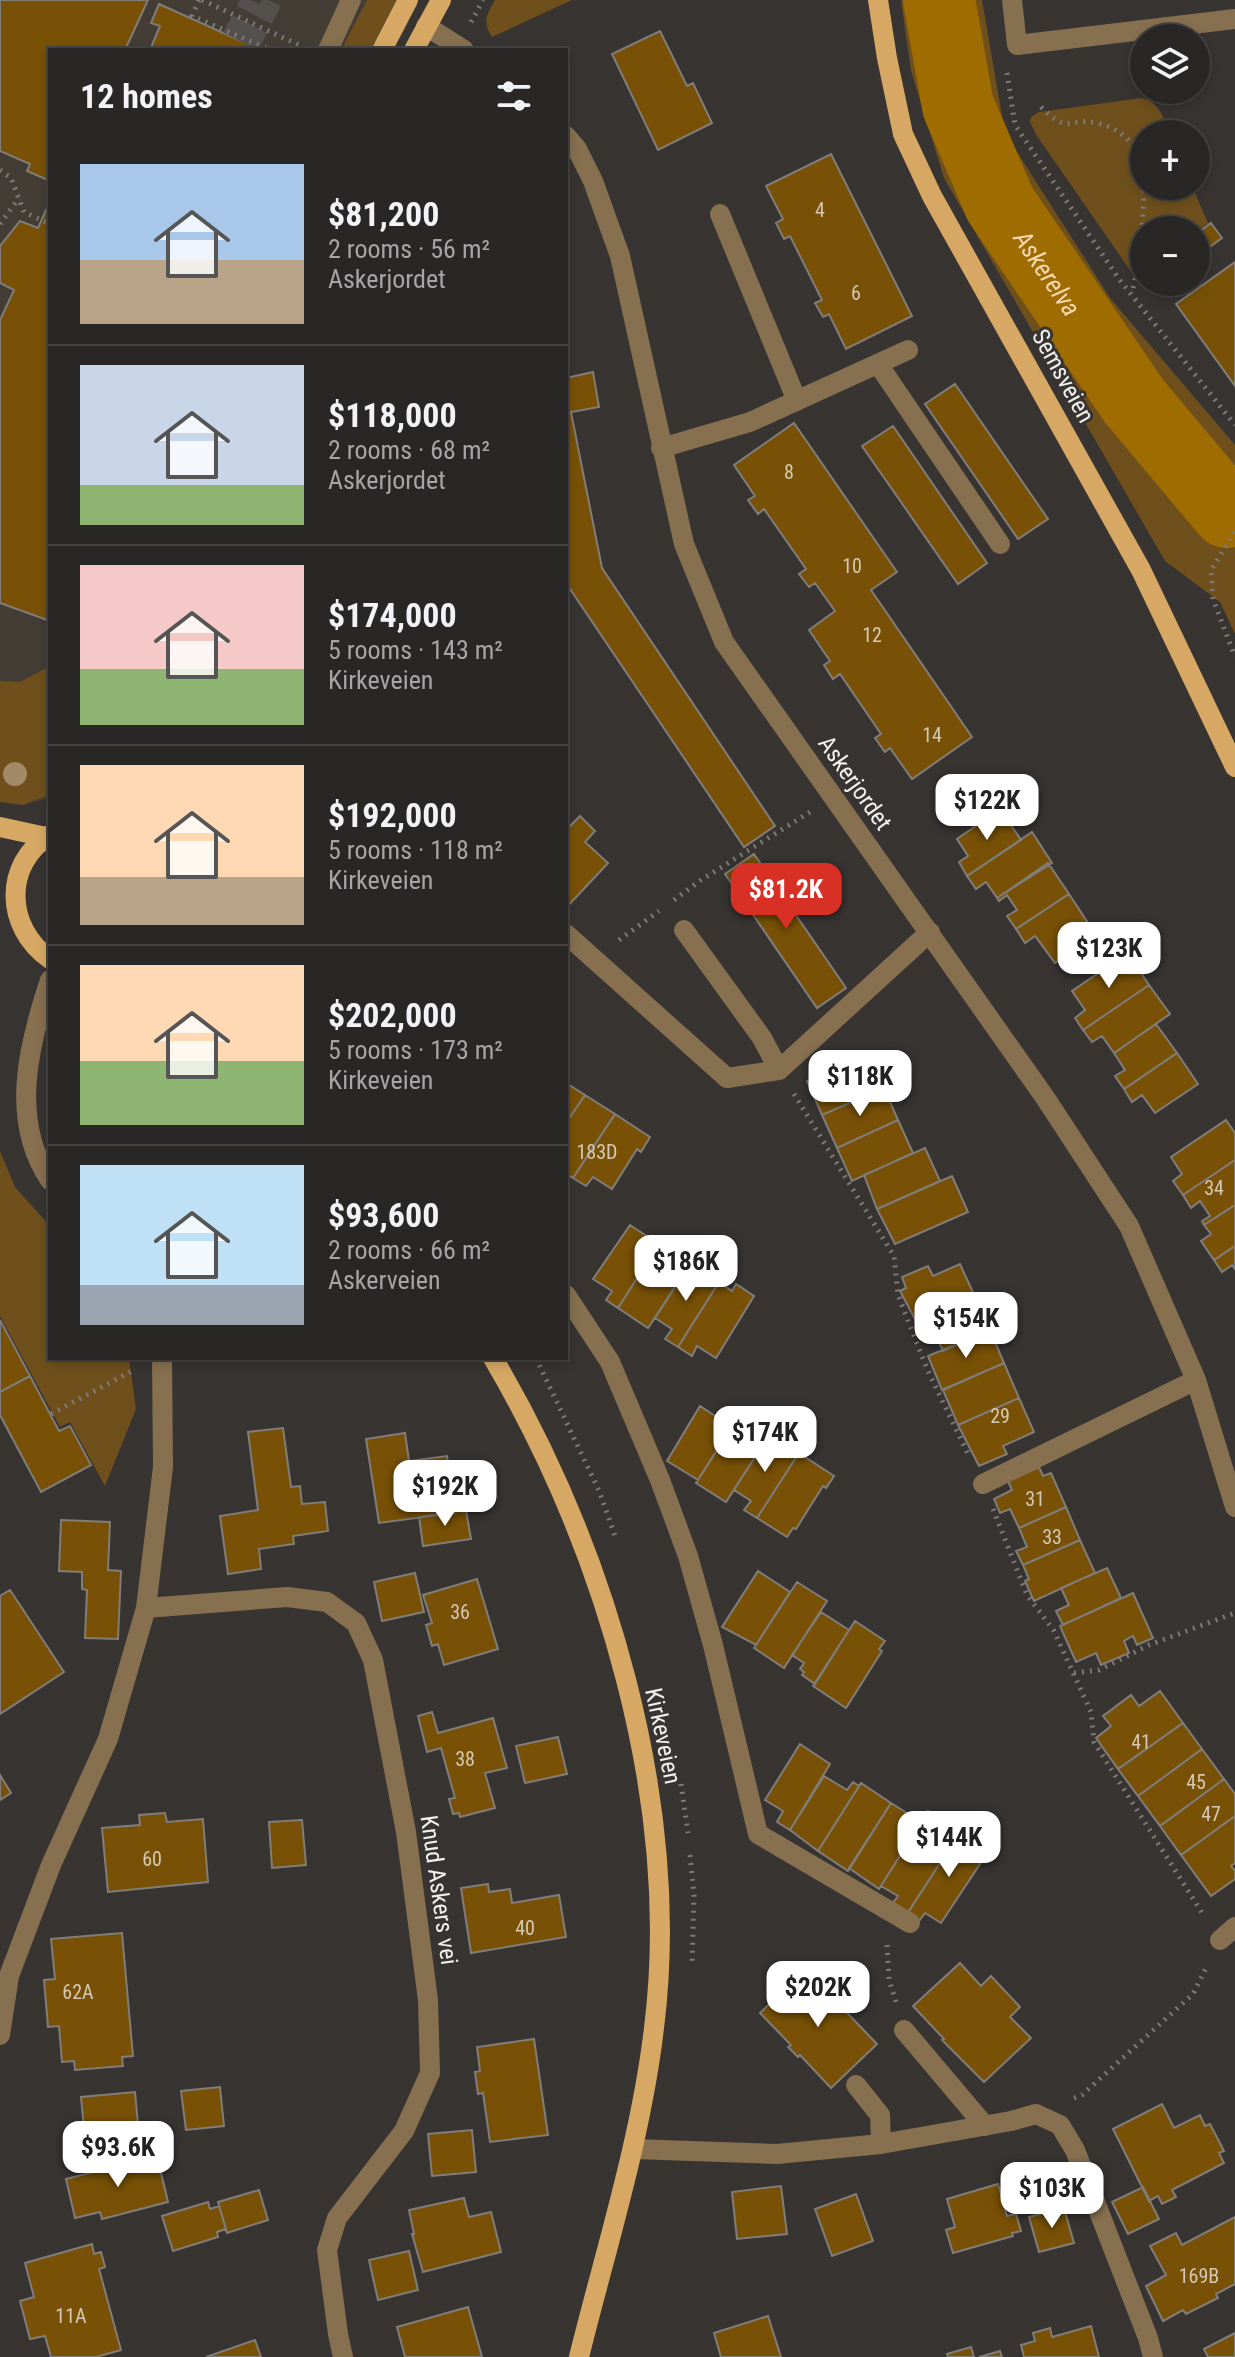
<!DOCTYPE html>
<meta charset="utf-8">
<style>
:root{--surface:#292726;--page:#312f2e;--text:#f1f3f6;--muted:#a5a5a7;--line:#454443;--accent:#d93025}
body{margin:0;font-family:"Roboto Condensed",sans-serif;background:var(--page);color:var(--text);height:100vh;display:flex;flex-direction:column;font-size:30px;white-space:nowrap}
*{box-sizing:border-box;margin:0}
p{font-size:26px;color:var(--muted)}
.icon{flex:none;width:44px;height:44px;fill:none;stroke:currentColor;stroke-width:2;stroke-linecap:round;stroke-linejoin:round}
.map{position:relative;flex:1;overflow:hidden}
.details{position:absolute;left:48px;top:48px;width:520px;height:1312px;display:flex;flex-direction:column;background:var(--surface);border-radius:0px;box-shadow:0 4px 12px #0003,0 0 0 2px var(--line)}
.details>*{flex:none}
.tools{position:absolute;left:1130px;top:24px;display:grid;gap:16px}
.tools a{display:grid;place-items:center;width:80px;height:80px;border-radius:50%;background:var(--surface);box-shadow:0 4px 12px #0003,0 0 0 2px var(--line);font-size:40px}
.price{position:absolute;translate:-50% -68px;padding:0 18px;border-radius:16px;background:#fff;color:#222;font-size:26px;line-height:52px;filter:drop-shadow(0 2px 4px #0008)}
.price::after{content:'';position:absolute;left:50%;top:48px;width:24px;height:18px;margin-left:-12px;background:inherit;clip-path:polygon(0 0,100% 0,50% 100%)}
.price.on{background:var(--accent);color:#fff}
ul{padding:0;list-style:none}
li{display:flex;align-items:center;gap:24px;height:200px;padding:0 32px}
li+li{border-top:2px solid var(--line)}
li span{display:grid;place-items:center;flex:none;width:224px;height:160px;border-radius:0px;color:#555}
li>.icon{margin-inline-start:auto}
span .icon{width:96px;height:96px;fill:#fffc;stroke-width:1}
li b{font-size:34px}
h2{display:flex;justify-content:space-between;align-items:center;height:96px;padding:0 32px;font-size:34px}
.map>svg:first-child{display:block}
.built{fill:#433d35}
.green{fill:#6f501d}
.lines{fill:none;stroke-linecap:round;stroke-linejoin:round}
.river{stroke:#9e6c00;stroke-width:72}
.building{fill:#785106;stroke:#807d7a;stroke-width:2}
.minor-tunnel{stroke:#53504e;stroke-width:20;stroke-dasharray:20 10;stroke-linecap:butt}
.path{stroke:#7d7a78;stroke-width:5;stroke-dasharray:2 6;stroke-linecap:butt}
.minor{stroke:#867050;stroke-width:20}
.major{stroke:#d6a864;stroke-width:20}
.tree{fill:#a28a68}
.labels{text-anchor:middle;stroke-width:6;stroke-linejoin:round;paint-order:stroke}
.number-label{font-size:20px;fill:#d4c9b5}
.street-label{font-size:24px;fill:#f2f1ef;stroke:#373432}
.water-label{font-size:26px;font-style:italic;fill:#f5d9b2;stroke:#373432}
</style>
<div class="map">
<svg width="1235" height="2357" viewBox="0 0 1235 2357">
<rect width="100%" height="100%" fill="#373432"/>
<!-- built -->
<path class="built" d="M 0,0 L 372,0 L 346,50 L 50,50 L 50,795 L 43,801 L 12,804 L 0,800 Z"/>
<!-- green -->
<path class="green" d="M 367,0 L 397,0 L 370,50 L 341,50 Z
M 495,0 L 572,0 L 492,37 C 482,23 487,13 495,0 Z
M 901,0 L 982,0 L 1005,133 L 1110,298 L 1235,445 L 1235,634 L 1220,602 L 1165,561 L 944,178 L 911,71 Z
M 1142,98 C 1160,102 1164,119 1170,134 L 1144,134 L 1144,186 L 1192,186 L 1208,223 L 1196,232 L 1196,230 L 1144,230 L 1144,272 L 1132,273 L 1037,136 L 1030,122 L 1031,117 L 1039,112 Z
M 50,666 L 50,795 L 23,805 L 0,802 L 0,681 L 20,682 Z
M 0,1151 L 15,1187 L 50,1226 L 50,1358 L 129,1358 L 136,1409 L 105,1486 L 70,1422 L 60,1427 L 0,1316 Z"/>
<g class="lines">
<!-- river -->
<path class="river" id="s1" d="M 939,0 L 958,106 L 1000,204 L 1134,401 L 1227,512"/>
</g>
<!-- building -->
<path class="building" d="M 0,0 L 148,0 L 125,50 L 50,50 L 50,181 L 27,171 L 30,164 L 0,151 Z
M 159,4 L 261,50 L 150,50 L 160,26 L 151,23 Z
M 660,31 L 687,86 L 693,83 L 712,123 L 658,150 L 612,54 Z
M 831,154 L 912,316 L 846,349 L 829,314 L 823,317 L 815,303 L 822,300 L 790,236 L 784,239 L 776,223 L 783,219 L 766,186 Z
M 50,201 L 50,621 L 0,603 L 0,320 L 14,290 L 0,283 L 0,246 L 20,221 L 38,228 Z
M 1211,223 L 1222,238 L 1196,257 L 1196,234 Z
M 1235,262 L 1235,386 L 1176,304 Z
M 593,372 L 599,407 L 566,413 L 566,378 Z
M 955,384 L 1048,519 L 1018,539 L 925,404 Z
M 571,412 L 602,568 L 775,826 L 744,847 L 566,583 L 566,413 Z
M 794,423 L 897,572 L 871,590 L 972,737 L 912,779 L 890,748 L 885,752 L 875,738 L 881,734 L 840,674 L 833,679 L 824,665 L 830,661 L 809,630 L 835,611 L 815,583 L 809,587 L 799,574 L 806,569 L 764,509 L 758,514 L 748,500 L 755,496 L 734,465 Z
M 893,426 L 987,563 L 958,584 L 862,446 Z
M 1000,809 L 1021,840 L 967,876 L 959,862 L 968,856 L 957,839 Z
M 580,816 L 595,831 L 585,842 L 608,863 L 566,908 L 566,824 L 569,827 Z
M 1032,832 L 1052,863 L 997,898 L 986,882 L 976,889 L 967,876 Z
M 754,854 L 846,988 L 817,1008 L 725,874 Z
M 1048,863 L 1069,894 L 1016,929 L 1007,916 L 1017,910 L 1007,895 L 999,901 L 997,898 Z
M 1069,894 L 1090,926 L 1071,938 L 1078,948 L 1055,963 L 1035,936 L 1025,943 L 1016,929 Z
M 1128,953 L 1149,985 L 1083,1030 L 1075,1018 L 1085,1010 L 1072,991 Z
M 1149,985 L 1170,1014 L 1114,1053 L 1102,1036 L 1092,1042 L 1083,1030 Z
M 1156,1024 L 1177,1053 L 1124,1089 L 1115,1076 L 1125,1070 L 1114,1053 Z
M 1177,1053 L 1198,1084 L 1155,1113 L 1142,1095 L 1132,1102 L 1124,1089 Z
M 869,1054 L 884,1088 L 822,1115 L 807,1081 Z
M 566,1083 L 585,1095 L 566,1123 Z
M 884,1088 L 898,1120 L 837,1148 L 822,1115 Z
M 585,1095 L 615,1114 L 573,1178 L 566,1173 L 566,1123 Z
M 615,1114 L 650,1137 L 641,1152 L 637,1149 L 612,1189 L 593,1177 L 586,1186 L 573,1178 Z
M 898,1120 L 913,1153 L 852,1181 L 837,1148 Z
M 1226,1120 L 1235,1133 L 1235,1160 L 1183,1195 L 1173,1181 L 1182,1174 L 1171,1157 Z
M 925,1148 L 940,1181 L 877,1209 L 864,1175 Z
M 1235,1160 L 1235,1205 L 1204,1225 L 1202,1221 L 1210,1216 L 1200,1201 L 1191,1208 L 1183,1195 Z
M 952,1176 L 968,1212 L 895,1244 L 877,1209 Z
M 1235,1205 L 1235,1246 L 1214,1260 L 1201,1241 L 1211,1234 L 1204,1225 Z
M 630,1225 L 659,1244 L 618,1308 L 606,1300 L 612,1291 L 593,1279 Z
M 659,1244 L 690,1264 L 648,1328 L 618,1308 Z
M 1235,1246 L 1235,1269 L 1232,1265 L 1222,1272 L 1214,1260 Z
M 690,1264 L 719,1282 L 678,1347 L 665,1339 L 672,1329 L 655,1318 Z
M 960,1264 L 976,1299 L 918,1325 L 900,1291 L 906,1288 L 902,1277 L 928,1266 L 933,1276 Z
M 719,1282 L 732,1291 L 736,1284 L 754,1296 L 716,1358 L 697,1346 L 692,1356 L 678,1347 Z
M 976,1299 L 990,1330 L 943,1351 L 934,1332 L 923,1337 L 918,1325 Z
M 0,1320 L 30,1376 L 0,1392 Z
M 990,1330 L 1004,1363 L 942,1390 L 928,1356 Z
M 1004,1363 L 1019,1398 L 958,1425 L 943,1390 Z
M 30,1376 L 59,1431 L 70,1426 L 91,1465 L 41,1492 L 0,1415 L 0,1392 Z
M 1019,1398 L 1034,1432 L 1003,1446 L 1007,1454 L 979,1466 L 958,1425 Z
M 700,1406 L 732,1427 L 698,1480 L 667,1461 Z
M 739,1415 L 769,1435 L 726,1502 L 696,1483 Z
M 283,1428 L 291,1487 L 300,1486 L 302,1504 L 325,1502 L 328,1531 L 293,1536 L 294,1544 L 259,1549 L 261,1569 L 228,1574 L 220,1516 L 258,1510 L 248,1432 Z
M 405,1433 L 409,1461 L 447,1456 L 455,1513 L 379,1523 L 366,1439 Z
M 769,1435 L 799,1453 L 757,1518 L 744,1510 L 751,1501 L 734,1490 Z
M 799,1453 L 834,1476 L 826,1488 L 823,1486 L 796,1529 L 793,1528 L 787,1537 L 757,1518 Z
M 1039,1467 L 1043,1476 L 1051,1473 L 1066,1507 L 1019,1528 L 1010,1509 L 1000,1513 L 994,1499 L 1012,1490 L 1008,1481 Z
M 1066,1507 L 1080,1540 L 1023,1565 L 1016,1551 L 1027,1547 L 1019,1528 Z
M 466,1510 L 471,1539 L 423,1546 L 419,1517 Z
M 61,1520 L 110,1522 L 108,1570 L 121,1571 L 118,1639 L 85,1638 L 87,1590 L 82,1589 L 82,1572 L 59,1571 Z
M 1080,1540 L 1095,1573 L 1034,1601 L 1025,1581 L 1029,1579 L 1023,1565 Z
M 1107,1568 L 1121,1598 L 1063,1625 L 1056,1611 L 1069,1605 L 1061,1588 Z
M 758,1571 L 790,1592 L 756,1645 L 722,1627 Z
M 415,1573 L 424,1612 L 382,1621 L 374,1582 Z
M 477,1579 L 498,1649 L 444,1665 L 438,1644 L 432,1646 L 426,1625 L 432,1623 L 423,1595 Z
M 797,1582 L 827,1601 L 784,1668 L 754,1648 Z
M 10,1590 L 64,1672 L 0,1714 L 0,1596 Z
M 1133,1593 L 1153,1638 L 1137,1645 L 1133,1636 L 1124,1641 L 1129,1653 L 1101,1665 L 1096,1653 L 1076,1662 L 1060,1626 Z
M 821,1612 L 849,1630 L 815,1684 L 802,1675 L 804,1672 L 800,1669 L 804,1663 L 792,1655 Z
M 855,1621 L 885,1641 L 879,1649 L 882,1651 L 846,1708 L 813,1686 Z
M 1160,1691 L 1183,1723 L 1118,1769 L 1096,1738 L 1111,1726 L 1103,1716 L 1131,1695 L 1139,1706 Z
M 432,1712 L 438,1733 L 493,1718 L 507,1768 L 485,1773 L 495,1808 L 460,1817 L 459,1813 L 453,1814 L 449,1799 L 455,1798 L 441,1748 L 427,1752 L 418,1716 Z
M 1183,1723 L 1202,1749 L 1138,1796 L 1118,1769 Z
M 558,1737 L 567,1774 L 525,1783 L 516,1746 Z
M 800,1744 L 830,1764 L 790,1830 L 777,1822 L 783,1811 L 765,1800 Z
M 1202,1749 L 1224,1779 L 1160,1826 L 1138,1796 Z
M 0,1775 L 11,1793 L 0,1800 Z
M 824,1776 L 847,1790 L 853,1782 L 859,1786 L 818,1851 L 790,1830 Z
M 1224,1779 L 1235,1794 L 1235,1816 L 1181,1855 L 1160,1826 Z
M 861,1783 L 891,1803 L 848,1871 L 818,1851 Z
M 891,1803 L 921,1822 L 879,1889 L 849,1868 Z
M 928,1811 L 960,1832 L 907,1914 L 892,1904 L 898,1896 L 881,1886 Z
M 165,1813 L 167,1822 L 203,1819 L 208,1882 L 108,1892 L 102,1828 L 140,1825 L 139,1815 Z
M 1235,1816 L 1235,1863 L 1231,1866 L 1235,1871 L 1235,1879 L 1211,1896 L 1181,1855 Z
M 302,1820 L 306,1865 L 272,1868 L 269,1822 Z
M 960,1832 L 988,1849 L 982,1861 L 941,1923 L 925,1913 L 919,1921 L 907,1914 Z
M 488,1884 L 489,1892 L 510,1889 L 512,1903 L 559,1895 L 566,1937 L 471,1953 L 461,1888 Z
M 122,1933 L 133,2056 L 122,2057 L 123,2066 L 75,2070 L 74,2061 L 62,2062 L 59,2026 L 48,2027 L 44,1980 L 55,1979 L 51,1939 Z
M 960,1963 L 981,1986 L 991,1976 L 1020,2007 L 1010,2017 L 1031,2038 L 984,2082 L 942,2040 L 944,2039 L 913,2006 Z
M 805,1969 L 877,2044 L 831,2088 L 800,2055 L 798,2057 L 788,2047 L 791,2045 L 760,2013 Z
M 534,2039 L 548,2135 L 490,2142 L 483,2093 L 478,2094 L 475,2072 L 480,2071 L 477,2047 Z
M 220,2087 L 224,2126 L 186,2130 L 181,2091 Z
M 135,2092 L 140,2146 L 86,2151 L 81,2097 Z
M 1162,2104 L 1174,2128 L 1200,2115 L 1205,2126 L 1210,2124 L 1224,2151 L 1219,2153 L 1224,2163 L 1172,2190 L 1176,2197 L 1162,2204 L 1158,2196 L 1149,2201 L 1113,2129 Z
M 472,2130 L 476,2172 L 432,2176 L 428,2134 Z
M 157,2156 L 168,2202 L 102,2219 L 100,2212 L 75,2218 L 66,2179 Z
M 998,2184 L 1007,2216 L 1016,2214 L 1021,2231 L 1012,2233 L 1013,2236 L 953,2253 L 946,2230 L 955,2227 L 947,2199 Z
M 781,2186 L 787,2234 L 737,2239 L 732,2192 Z
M 1143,2187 L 1159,2219 L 1128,2234 L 1112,2202 Z
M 259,2190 L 268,2220 L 227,2233 L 218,2202 Z
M 856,2194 L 873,2241 L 832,2256 L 815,2209 Z
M 464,2198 L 469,2217 L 491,2212 L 501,2252 L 423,2272 L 412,2234 L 414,2234 L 409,2210 Z
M 208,2202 L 210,2209 L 219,2206 L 226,2229 L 217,2232 L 218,2237 L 173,2251 L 162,2216 Z
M 1064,2208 L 1074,2243 L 1039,2252 L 1029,2217 Z
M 1235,2217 L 1235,2284 L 1216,2294 L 1218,2298 L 1186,2314 L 1183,2310 L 1163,2321 L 1146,2286 L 1166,2275 L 1150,2246 L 1176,2233 L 1182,2245 Z
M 92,2244 L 94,2254 L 101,2252 L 105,2267 L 99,2269 L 121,2350 L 96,2357 L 51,2357 L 45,2336 L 30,2339 L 20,2301 L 34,2297 L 25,2263 Z
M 409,2251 L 418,2290 L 378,2300 L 369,2260 Z
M 468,2307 L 482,2357 L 405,2357 L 397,2327 Z
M 768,2316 L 781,2357 L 721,2357 L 714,2333 Z
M 1091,2326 L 1099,2357 L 1024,2357 L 1021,2345 L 1035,2341 L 1033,2333 L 1050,2328 L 1052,2337 Z
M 1235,2333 L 1235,2357 L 1208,2357 L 1204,2349 Z
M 255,2340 L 261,2357 L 206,2357 Z
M 971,2347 L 974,2357 L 948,2357 L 947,2354 Z
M 1000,2351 L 1002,2357 L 979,2357 Z"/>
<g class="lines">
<!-- minor-tunnel -->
<path class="minor-tunnel" d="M 232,37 L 251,0
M 249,46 L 273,0"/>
<!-- path -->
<path class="path" d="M 199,0 L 192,16 L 271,50
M 202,0 L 301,46
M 471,22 L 483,0
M 1007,73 L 1015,125 L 1119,279 L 1235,425
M 1041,107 C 1069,135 1067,117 1097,123 C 1116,127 1132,139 1139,157 C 1150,182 1139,266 1132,293
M 0,170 L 11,178 L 24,212 L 50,224
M 0,224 L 19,198
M 1235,532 L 1211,570 L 1213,599 L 1235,657
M 674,900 L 701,880 L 810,812
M 619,940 L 659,911
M 794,1094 L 894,1256 L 898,1295 L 927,1369 L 969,1456
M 536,1358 L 600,1493 L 616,1539
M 51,1414 L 132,1371
M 993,1509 L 1027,1595 L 1054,1631 L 1091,1712 L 1094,1742 L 1204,1916
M 1074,1673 L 1099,1670 L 1149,1645 L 1235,1613
M 681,1784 L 688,1833
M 690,1855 L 694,1895 L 692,1965
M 887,1945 L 889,1980 L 896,2002
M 1074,2098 L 1082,2095 L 1193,1994 L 1207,1966"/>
<!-- minor -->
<path class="minor" d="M 1012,0 L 1017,45 L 1235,19
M 426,26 L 464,50
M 328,50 L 351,0
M 566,136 L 577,149 L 593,181 L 620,256 L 684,544 L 724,642 L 1046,1099 L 1129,1226 L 1196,1380 L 1235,1507
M 720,214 L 797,401
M 878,364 L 1000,544
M 661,448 L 750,422 L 908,350
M 684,930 L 762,1038 L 779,1070
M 566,934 L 727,1078 L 779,1070 L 930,932
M 50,980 C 29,1043 9,1120 50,1180
M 566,1295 L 610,1362 L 660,1480 L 688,1556 L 713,1645 L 758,1834 L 910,1923
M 983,1484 L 1196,1380
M 146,1608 L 287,1597 L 327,1602 L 356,1623 L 373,1660 L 406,1832 L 428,2000 L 430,2073 L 404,2131 L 337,2218 L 327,2250 L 338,2334 L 343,2357
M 1220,1940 L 1235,1927
M 904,2030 L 985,2126
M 0,2035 L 9,1976 L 51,1865 L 108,1739 L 146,1608 L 163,1467 L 162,1358
M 856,2085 L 880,2115 L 881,2144
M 633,2149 L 777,2154 L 881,2144 L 1011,2121 L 1036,2114 L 1060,2125 L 1075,2150 L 1148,2338 L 1153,2357"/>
<!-- major -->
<path class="major" d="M 878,0 L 887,58 L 903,134 L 932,196 L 1141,570 L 1235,767
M 382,50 L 408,0
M 414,50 L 441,0
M 0,827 L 46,837
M 50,835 C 3,864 5,928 50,959
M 493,1358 C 606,1550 682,1804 654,2028 C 641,2139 606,2248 579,2357"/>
</g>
<!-- trees -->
<circle class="tree" cx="15" cy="774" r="12"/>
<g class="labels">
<!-- number labels -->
<g class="number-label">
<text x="820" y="217">4</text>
<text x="856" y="300">6</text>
<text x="789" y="479">8</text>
<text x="852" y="573">10</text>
<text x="872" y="642">12</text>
<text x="932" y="742">14</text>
<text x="597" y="1159">183D</text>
<text x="1214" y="1195">34</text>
<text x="1000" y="1423">29</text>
<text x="1035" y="1506">31</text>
<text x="1052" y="1544">33</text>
<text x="460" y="1619">36</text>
<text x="1141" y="1749">41</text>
<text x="465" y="1766">38</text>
<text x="1196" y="1789">45</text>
<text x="1211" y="1821">47</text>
<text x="152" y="1866">60</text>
<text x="525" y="1935">40</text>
<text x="78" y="1999">62A</text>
<text x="1199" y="2283">169B</text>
<text x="71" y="2323">11A</text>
</g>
<!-- street labels -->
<g class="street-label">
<text transform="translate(1063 376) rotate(61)" y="8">Semsveien</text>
<text transform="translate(855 783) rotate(55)" y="8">Askerjordet</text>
<text transform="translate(663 1736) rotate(78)" y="8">Kirkeveien</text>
<text transform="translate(439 1890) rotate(82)" y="8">Knud Askers vei</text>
</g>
<!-- water labels -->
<g class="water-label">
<text dy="9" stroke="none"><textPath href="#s1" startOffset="298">Askerelva</textPath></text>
</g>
</g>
</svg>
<div class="tools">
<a><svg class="icon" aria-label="layers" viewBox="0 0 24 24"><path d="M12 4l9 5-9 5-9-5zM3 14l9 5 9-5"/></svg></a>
<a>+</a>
<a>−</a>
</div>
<b class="price" style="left:987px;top:842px">$122K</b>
<b class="price on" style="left:786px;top:931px">$81.2K</b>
<b class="price" style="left:1109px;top:990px">$123K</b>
<b class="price" style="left:860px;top:1118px">$118K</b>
<b class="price" style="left:686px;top:1303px">$186K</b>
<b class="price" style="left:966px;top:1360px">$154K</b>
<b class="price" style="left:765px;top:1474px">$174K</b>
<b class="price" style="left:445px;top:1528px">$192K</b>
<b class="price" style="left:949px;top:1879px">$144K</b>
<b class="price" style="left:818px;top:2029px">$202K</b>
<b class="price" style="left:118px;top:2189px">$93.6K</b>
<b class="price" style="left:1052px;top:2230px">$103K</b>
<section class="details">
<h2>12 homes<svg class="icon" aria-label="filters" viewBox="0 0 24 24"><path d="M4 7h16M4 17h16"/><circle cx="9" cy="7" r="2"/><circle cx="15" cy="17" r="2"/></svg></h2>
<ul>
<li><span style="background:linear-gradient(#a9c7e8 60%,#b9a48a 0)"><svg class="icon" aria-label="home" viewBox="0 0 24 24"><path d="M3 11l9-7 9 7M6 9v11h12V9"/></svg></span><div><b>$81,200</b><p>2 rooms · 56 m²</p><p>Askerjordet</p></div></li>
<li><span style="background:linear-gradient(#c9d6e8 75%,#8fb573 0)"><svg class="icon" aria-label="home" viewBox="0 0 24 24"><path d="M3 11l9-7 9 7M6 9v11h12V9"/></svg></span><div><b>$118,000</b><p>2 rooms · 68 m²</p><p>Askerjordet</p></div></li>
<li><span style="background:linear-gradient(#f6c9c9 65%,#8fb573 0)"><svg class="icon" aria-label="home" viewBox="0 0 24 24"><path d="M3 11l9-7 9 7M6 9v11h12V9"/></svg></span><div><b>$174,000</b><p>5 rooms · 143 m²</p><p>Kirkeveien</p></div></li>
<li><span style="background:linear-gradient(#ffd9b3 70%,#b9a48a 0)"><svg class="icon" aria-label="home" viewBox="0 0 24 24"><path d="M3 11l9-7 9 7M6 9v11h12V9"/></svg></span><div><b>$192,000</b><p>5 rooms · 118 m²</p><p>Kirkeveien</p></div></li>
<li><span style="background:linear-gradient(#ffd9b3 60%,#8fb573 0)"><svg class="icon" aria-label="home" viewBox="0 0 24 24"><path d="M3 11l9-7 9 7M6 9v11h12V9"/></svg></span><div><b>$202,000</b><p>5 rooms · 173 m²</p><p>Kirkeveien</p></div></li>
<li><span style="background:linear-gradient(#bfe0f5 75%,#9aa5b1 0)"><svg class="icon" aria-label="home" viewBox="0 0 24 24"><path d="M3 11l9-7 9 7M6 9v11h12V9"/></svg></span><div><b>$93,600</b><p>2 rooms · 66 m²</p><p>Askerveien</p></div></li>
</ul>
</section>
</div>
